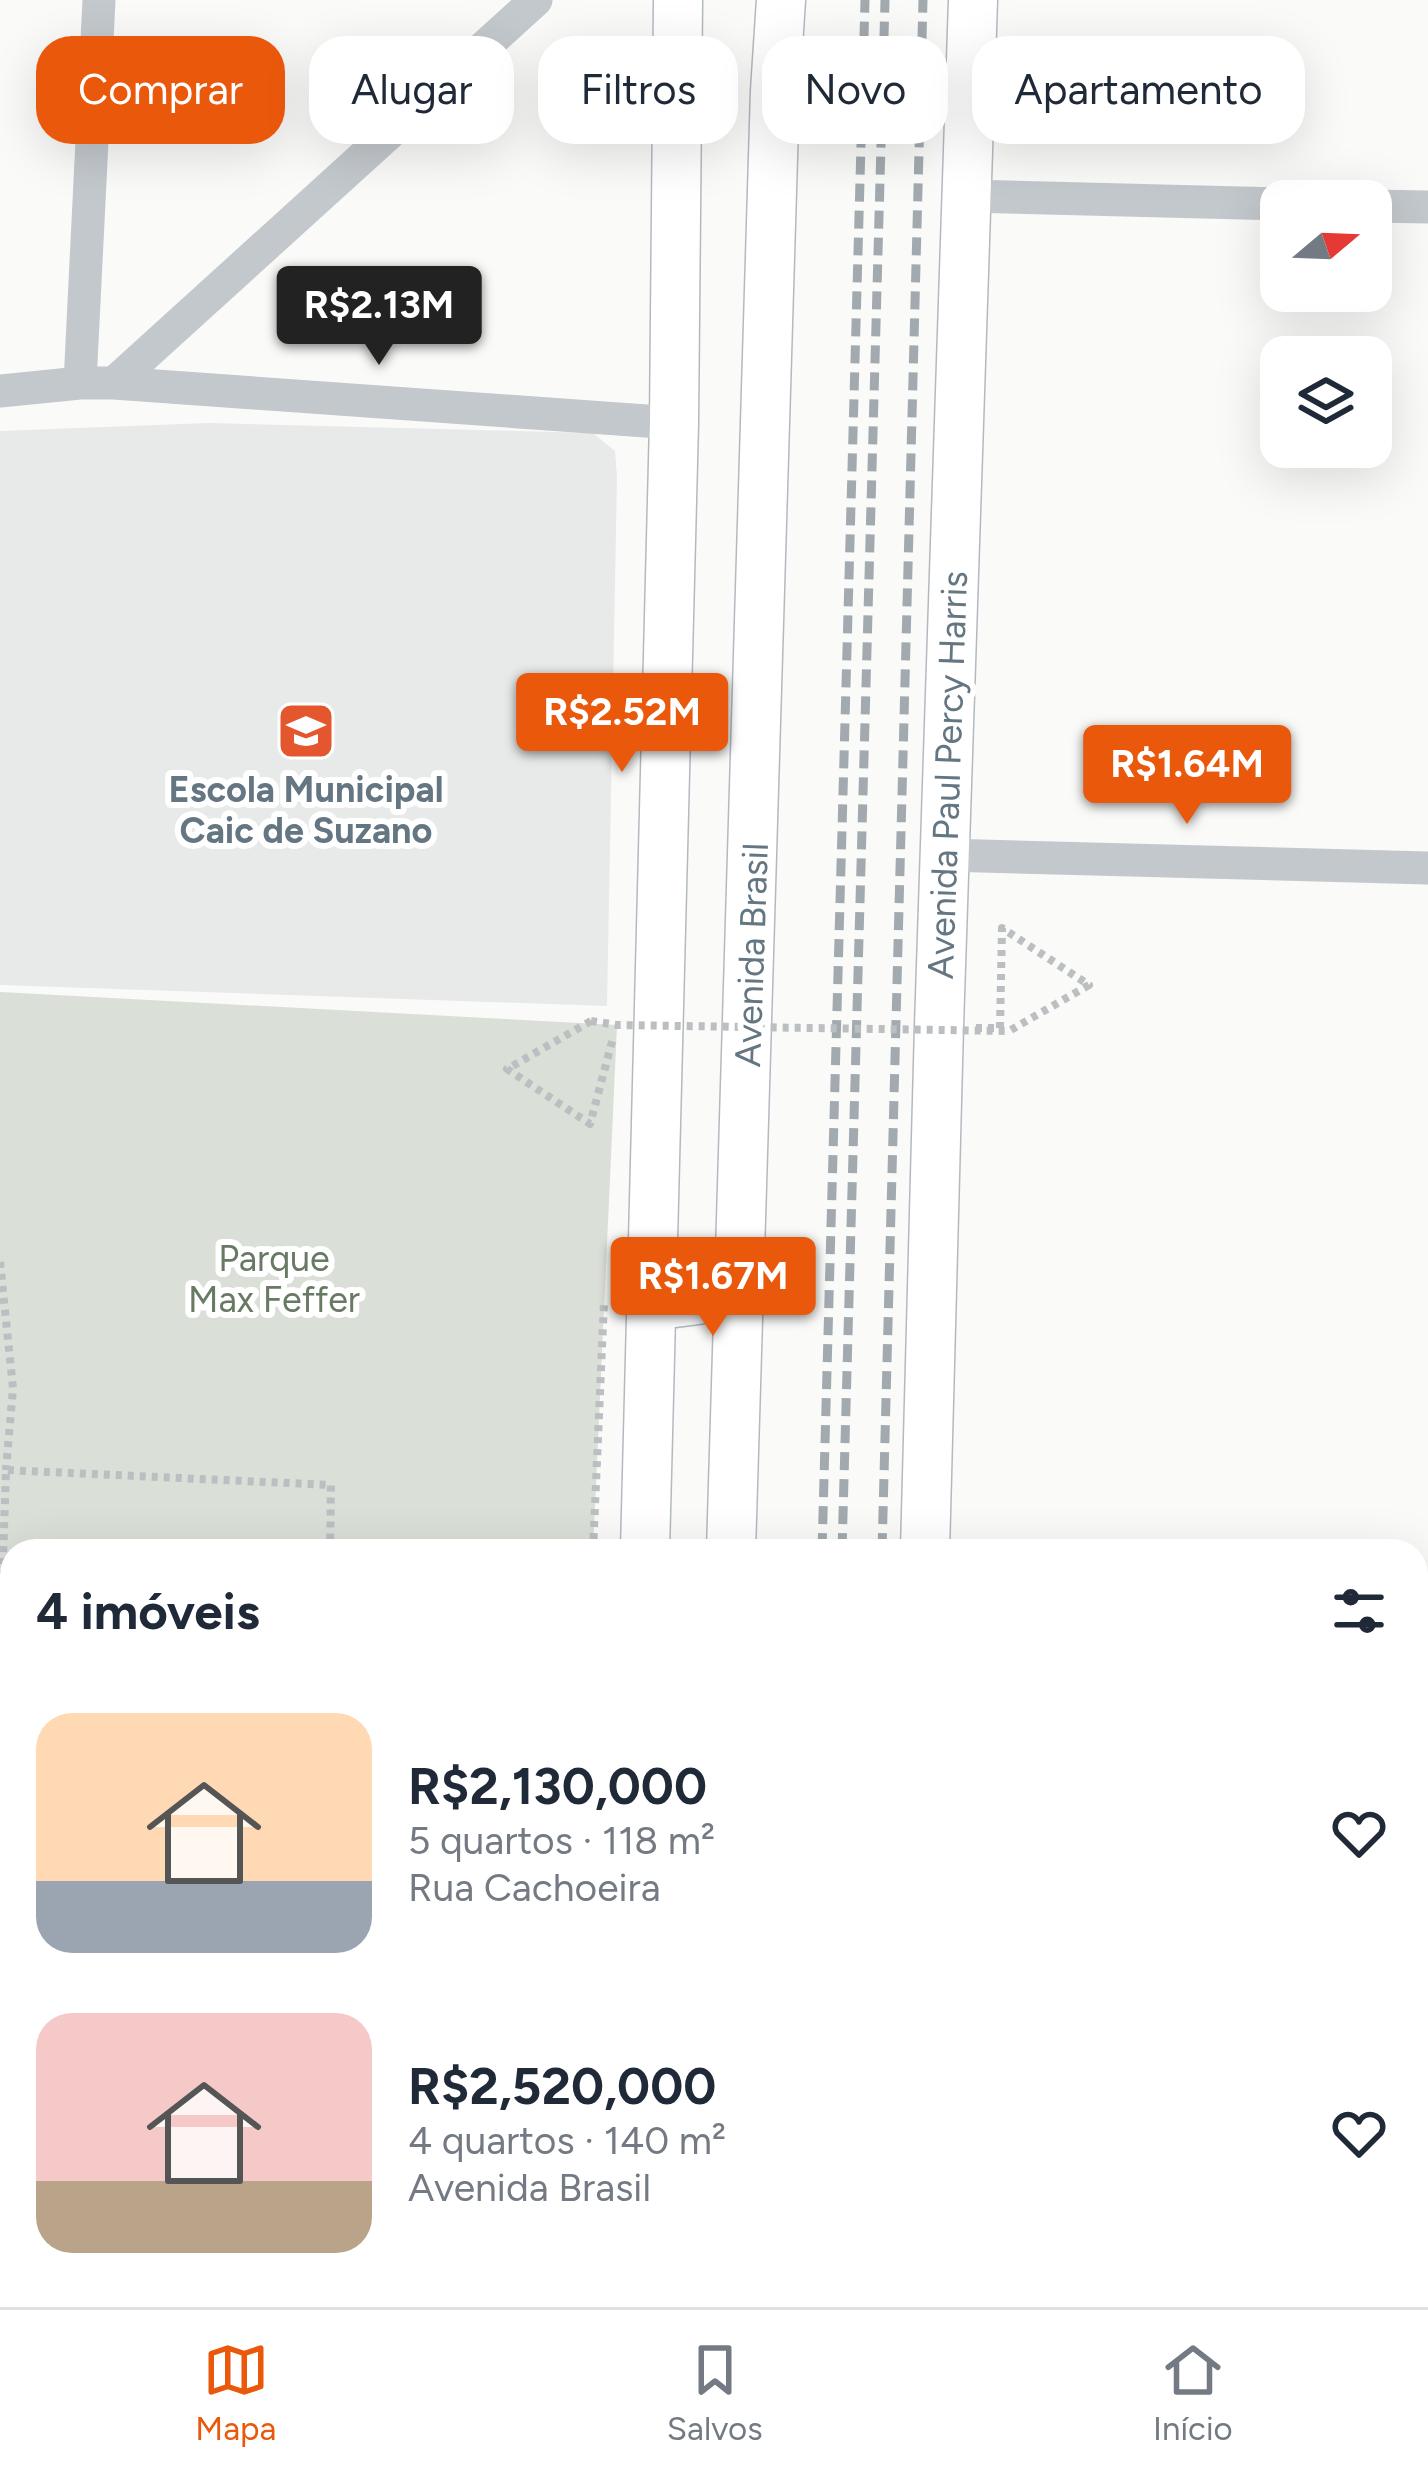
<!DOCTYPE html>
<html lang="pt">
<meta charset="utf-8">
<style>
:root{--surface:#fff;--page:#f6f6f7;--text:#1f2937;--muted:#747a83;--line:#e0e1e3;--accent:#ea580c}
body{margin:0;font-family:Figtree,sans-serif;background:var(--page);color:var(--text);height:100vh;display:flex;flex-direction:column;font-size:45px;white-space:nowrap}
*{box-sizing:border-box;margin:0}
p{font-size:39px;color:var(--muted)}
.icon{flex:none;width:66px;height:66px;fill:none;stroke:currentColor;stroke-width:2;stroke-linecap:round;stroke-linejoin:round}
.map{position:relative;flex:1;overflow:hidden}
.details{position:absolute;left:0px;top:1539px;width:1428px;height:768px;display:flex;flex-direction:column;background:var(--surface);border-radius:36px 36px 0 0;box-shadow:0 12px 48px #0002}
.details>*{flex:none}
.guide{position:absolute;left:36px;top:36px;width:1356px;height:108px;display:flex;gap:24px}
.needle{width:78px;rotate:71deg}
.tools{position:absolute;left:1260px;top:180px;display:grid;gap:24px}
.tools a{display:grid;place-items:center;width:132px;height:132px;border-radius:24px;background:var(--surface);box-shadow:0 12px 48px #0002;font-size:60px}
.price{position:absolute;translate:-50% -102px;padding:0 27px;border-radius:12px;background:var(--accent);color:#fff;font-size:39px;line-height:78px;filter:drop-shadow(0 3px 6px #0008)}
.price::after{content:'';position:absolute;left:50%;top:72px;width:36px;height:27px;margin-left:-18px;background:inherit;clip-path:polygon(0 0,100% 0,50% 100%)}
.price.selected{background:#222;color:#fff}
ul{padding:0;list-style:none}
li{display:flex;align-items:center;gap:36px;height:300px;padding:0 36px}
li span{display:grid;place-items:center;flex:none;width:336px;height:240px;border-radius:36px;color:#555}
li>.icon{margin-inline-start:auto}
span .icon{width:144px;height:144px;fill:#fffc;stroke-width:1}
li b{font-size:51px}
h2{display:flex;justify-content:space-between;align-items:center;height:144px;padding:0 36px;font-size:51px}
.chip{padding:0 42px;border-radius:36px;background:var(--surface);box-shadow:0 12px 48px #0002;font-size:42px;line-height:108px}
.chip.selected{background:var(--accent);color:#fff}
.dock{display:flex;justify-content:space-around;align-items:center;height:168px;border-top:3px solid var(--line);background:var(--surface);font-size:33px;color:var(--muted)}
.dock a{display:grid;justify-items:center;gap:6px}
.dock .selected{color:var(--accent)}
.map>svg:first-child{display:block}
.built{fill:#e8e9e9}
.green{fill:#dadfd7}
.building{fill:#aab3b9;stroke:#dcdcda;stroke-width:3}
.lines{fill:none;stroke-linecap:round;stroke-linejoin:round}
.secondary-casing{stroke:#b3babf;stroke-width:51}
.path{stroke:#bbbfc2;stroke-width:8;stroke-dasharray:6 6;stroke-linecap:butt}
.street{stroke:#c3c8cc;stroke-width:33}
.secondary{stroke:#fff;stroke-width:48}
.rail{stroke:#a2aab0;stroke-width:9;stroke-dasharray:18 9;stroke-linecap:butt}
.path-bridge{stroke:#bbbfc2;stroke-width:8;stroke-dasharray:6 6;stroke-linecap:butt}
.labels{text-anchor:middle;stroke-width:12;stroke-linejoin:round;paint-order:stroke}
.street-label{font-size:36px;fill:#657683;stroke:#fff}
.poi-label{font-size:36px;font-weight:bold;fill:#657683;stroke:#fff}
.park-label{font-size:36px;fill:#687a64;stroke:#fff}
</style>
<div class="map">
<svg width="1428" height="2307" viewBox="0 0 1428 2307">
<rect width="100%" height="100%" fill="#fafaf8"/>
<!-- built -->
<path class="built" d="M 209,423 L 593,433 L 615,451 L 617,477 L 607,1006 L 0,985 L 0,431 Z"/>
<!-- green -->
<path class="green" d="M 0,992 L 617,1025 L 593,1551 L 12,1551 L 12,2295 L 560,2295 L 560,2307 L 0,2307 Z"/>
<!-- building -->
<path class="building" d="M 9,1819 L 12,1819 L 12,2188 L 0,2188 L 0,2062 Z"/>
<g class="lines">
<!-- secondary casing -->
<g class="secondary-casing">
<path id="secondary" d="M 651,1306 L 698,1300 L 738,1274
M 645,1551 L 674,423 L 678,0
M 731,1551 L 775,91 L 781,0
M 925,1551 L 939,1026 L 973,0
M 625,2307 L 626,2295
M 711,2307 L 711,2295
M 906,2307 L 907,2295"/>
</g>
<!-- path -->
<path class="path" d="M 591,1021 L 507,1069 L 590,1124 L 613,1038
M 976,1028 L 1000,1028 L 1002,928 L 1089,985 L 1009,1031
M 0,1262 L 13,1388 L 6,1470
M 593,1551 L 604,1302
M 0,1648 L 6,1470 L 331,1485 L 330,1551
M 310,2307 L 310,2295
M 560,2307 L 560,2295"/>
<!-- street -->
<path class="street" d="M 968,196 L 1281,204
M 1371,206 L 1428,207
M 80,383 L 99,0
M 114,383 L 536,0
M 0,391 L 80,383 L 114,383 L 674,423
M 945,855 L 1428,868
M 1416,2220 L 1428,2220"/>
<!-- secondary -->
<use href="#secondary" class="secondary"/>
<!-- rail -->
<path class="rail" d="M 822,1551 L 865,0
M 842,1551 L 885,0
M 882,1551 L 923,0
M 800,2307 L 801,2295
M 821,2307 L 821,2295
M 862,2307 L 863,2295"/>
<!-- path-bridge -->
<path class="path-bridge" d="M 591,1021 L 617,1025 L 1009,1031"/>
</g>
<!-- icons -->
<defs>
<g id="school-square" transform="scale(3)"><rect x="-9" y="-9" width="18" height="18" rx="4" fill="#e4572e" stroke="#fff"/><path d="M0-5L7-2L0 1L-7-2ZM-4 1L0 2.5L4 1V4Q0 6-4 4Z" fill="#fff"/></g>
</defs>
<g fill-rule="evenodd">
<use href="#school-square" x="306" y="731"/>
</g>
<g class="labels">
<!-- street labels -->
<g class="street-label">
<text transform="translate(947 775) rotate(-88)" y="13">Avenida Paul Percy Harris</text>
<text transform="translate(751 955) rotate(-88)" y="13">Avenida Brasil</text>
</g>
<!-- poi labels -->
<g class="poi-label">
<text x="306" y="802">Escola Municipal<tspan x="306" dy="41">Caic de Suzano</tspan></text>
</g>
<!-- park labels -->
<g class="park-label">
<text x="274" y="1271">Parque<tspan x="274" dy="41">Max Feffer</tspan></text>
</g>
</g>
</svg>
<div class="tools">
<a><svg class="needle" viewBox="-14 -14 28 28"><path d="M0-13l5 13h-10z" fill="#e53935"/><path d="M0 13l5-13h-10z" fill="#747a83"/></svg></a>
<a><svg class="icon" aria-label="layers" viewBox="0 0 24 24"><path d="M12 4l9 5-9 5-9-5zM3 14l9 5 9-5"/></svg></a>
</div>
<b class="price selected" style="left:379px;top:368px">R$2.13M</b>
<b class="price" style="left:622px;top:775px">R$2.52M</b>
<b class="price" style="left:1187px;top:827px">R$1.64M</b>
<b class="price" style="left:713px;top:1339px">R$1.67M</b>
<div class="guide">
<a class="chip selected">Comprar</a>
<a class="chip">Alugar</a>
<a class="chip">Filtros</a>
<a class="chip">Novo</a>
<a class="chip">Apartamento</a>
</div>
<section class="details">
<h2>4 imóveis<svg class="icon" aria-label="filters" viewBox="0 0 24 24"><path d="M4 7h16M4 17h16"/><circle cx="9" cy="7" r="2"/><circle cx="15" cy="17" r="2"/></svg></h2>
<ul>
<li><span style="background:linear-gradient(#ffd9b3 70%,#9aa5b1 0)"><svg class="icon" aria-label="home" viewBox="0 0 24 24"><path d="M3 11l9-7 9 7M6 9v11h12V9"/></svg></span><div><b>R$2,130,000</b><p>5 quartos · 118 m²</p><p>Rua Cachoeira</p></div><svg class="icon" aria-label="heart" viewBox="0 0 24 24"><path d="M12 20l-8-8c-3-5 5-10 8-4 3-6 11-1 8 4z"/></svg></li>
<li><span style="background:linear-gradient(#f6c9c9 70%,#b9a48a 0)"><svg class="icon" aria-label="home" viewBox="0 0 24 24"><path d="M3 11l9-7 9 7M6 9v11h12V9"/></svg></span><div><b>R$2,520,000</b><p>4 quartos · 140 m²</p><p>Avenida Brasil</p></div><svg class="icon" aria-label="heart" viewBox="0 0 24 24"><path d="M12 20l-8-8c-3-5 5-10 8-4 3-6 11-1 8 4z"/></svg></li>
</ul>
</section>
</div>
<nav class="dock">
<a class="selected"><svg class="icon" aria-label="map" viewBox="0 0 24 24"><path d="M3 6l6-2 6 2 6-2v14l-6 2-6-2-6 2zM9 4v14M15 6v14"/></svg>Mapa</a>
<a><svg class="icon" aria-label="saved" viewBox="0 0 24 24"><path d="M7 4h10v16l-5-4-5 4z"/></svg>Salvos</a>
<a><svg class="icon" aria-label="home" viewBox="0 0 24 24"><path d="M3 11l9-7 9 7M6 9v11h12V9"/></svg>Início</a>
</nav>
